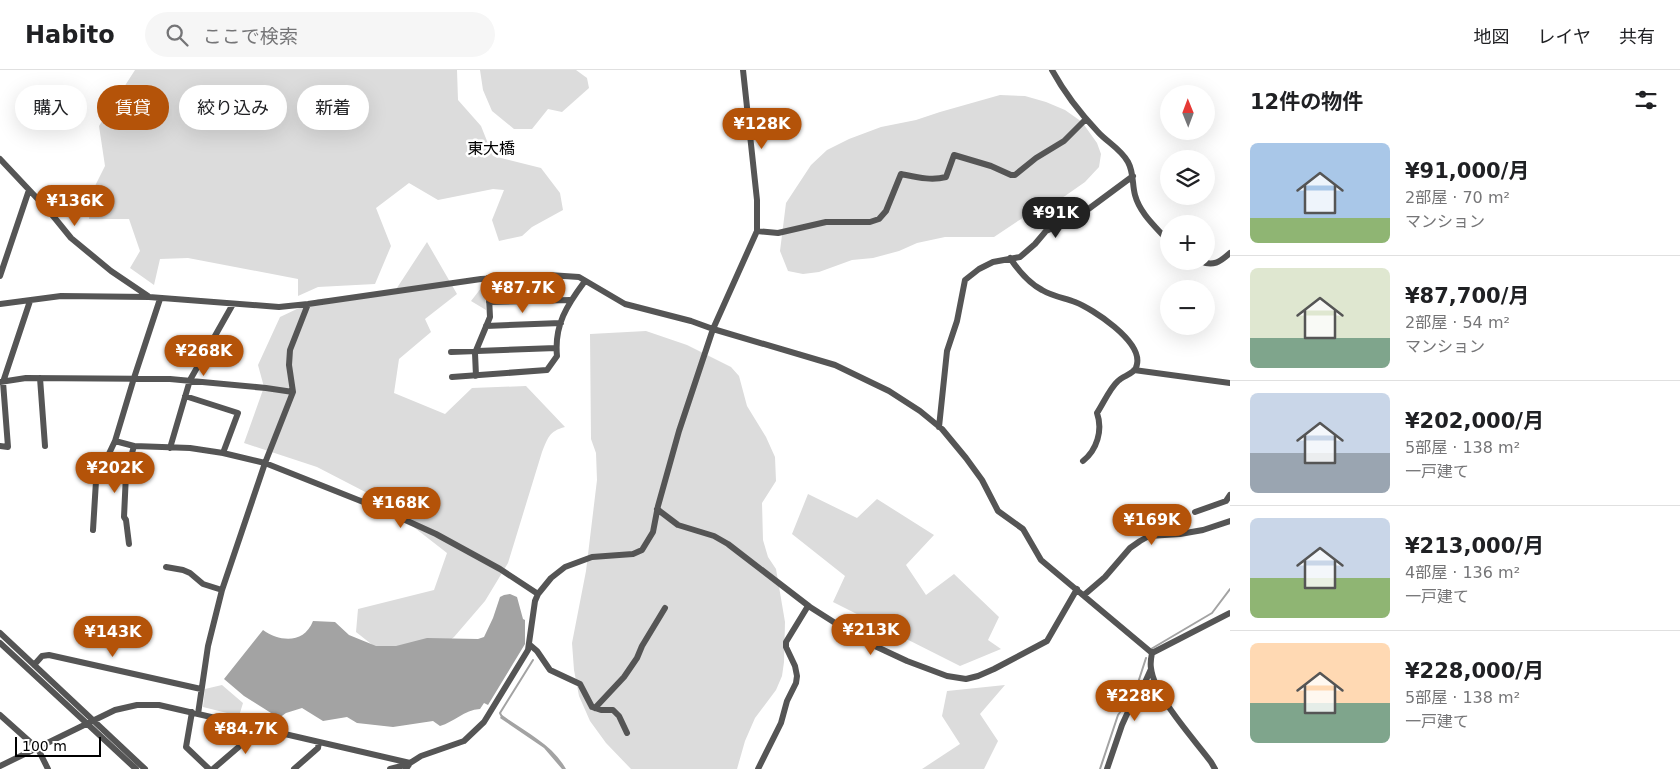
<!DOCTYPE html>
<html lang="ja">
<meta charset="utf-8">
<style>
:root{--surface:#fff;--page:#f6f6f6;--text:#202124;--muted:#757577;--line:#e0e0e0;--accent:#b45309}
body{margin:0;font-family:"DejaVu Sans","Noto Sans JP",sans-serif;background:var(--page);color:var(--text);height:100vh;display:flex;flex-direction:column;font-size:19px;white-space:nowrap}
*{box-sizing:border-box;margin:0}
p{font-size:16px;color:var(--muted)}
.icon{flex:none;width:28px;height:28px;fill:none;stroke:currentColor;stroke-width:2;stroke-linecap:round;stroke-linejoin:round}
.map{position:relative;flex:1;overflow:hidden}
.details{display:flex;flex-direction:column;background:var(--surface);width:450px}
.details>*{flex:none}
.top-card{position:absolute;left:15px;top:15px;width:475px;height:45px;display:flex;gap:10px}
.needle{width:32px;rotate:359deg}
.controls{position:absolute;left:1160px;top:15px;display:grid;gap:10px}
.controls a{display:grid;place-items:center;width:55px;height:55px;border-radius:50%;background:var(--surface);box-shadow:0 5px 20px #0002;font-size:25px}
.scale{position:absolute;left:15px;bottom:12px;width:86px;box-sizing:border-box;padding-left:5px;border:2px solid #000;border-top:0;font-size:14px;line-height:18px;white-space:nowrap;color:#000;-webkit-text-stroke:4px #fff;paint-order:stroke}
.price{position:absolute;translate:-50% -42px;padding:0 11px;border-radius:18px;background:var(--accent);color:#fff;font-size:16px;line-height:32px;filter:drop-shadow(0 1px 2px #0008)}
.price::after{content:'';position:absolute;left:50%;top:30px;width:15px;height:11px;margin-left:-8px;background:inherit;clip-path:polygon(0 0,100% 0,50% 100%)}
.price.selected{background:#222;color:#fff}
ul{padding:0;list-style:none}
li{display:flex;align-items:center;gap:15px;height:125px;padding:0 20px}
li+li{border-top:1px solid var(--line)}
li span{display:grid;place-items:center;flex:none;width:140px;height:100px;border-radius:8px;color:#555}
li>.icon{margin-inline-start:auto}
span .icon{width:60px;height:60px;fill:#fffc;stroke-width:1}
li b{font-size:21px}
h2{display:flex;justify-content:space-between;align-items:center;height:60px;padding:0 20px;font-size:21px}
.chip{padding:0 18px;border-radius:22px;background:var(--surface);box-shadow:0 5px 20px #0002;font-size:18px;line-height:45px}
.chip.selected{background:var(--accent);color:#fff}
header{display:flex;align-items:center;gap:30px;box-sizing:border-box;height:70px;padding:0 25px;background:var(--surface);border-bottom:1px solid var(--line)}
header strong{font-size:24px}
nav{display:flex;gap:28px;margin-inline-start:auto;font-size:18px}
.search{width:350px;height:45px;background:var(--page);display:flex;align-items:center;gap:12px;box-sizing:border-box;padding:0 18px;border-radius:28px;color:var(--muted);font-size:19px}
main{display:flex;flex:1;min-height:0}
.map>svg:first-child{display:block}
.green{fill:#dcdcdc}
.water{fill:#a3a3a3}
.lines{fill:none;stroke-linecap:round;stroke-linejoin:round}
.stream{stroke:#a3a3a3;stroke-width:2}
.minor{stroke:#555;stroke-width:6}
.labels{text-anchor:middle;stroke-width:5;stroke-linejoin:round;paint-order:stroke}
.quarter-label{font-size:16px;fill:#000;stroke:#fff}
</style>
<header>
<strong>Habito</strong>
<div class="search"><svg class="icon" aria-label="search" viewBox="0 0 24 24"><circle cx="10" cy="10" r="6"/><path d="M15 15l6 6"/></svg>ここで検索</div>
<nav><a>地図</a><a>レイヤ</a><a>共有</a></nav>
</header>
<main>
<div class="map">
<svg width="1230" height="699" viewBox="0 0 1230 699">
<rect width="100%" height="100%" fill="#fff"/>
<!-- green -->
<path class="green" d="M 135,0 L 457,0 L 458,30 L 481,56 L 493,86 L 541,98 L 560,123 L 563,140 L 532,157 L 522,166 L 499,171 L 492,150 L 504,120 L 493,119 L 438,130 L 409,113 L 376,138 L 391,176 L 375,214 L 318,217 L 298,226 L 298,209 L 188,188 L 160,189 L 154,215 L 130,198 L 140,181 L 129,149 L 89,149 L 90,126 L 105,96 L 99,56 Z
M 480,0 L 576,0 L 587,8 L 589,18 L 562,42 L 548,39 L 532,59 L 514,59 L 492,41 L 483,20 Z
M 1000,25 L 1025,26 L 1046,32 L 1065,40 L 1082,52 L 1097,73 L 1101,84 L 1099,97 L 1085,112 L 1065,126 L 1021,149 L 994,167 L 945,167 L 917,173 L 899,181 L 873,188 L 852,190 L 819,202 L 803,204 L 788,201 L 780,181 L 786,133 L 811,95 L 827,80 L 849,69 L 881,57 L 916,50 L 940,42 Z
M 427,172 L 457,224 L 425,249 L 431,262 L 399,289 L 394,323 L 445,344 L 472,318 L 526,316 L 565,357 C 549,361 548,368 542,382 L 508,493 L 485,531 L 454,567 L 445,574 L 375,577 L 356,562 L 358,539 L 434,520 L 447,483 L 375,427 L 317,397 L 244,373 L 264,317 L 258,295 L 280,247 L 318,229 L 393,224 Z
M 485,213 L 486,240 L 471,231 Z
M 646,261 L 687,275 L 731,297 L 739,306 L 747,336 L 766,367 L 775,387 L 776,411 L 762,433 L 763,470 L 768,487 L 776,499 L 785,552 L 784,592 L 782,606 L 776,620 L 755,648 L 745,671 L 737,699 L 631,699 L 606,673 L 590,651 L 579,626 L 574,600 L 572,573 L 586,501 L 597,410 L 596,383 L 591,369 L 590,264 Z
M 808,424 L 857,448 L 877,429 L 934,465 L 906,495 L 926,525 L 954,504 L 999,547 L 988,570 L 1001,579 L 960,596 L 833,532 L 845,506 L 792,464 Z
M 222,615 L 243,633 L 239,646 L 203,637 L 205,619 Z
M 1005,615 L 980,644 L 998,671 L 984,699 L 922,699 L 960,674 L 942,646 L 947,621 Z"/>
<!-- water -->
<path class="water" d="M 510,524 L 517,527 L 523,549 L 525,550 L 525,574 L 488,635 L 484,633 L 480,639 C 464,640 454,652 440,656 L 433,651 L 393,657 L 357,653 L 347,647 L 323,651 L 302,638 L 286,643 L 279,648 L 244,626 L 224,609 L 263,560 C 280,572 304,574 313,551 L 335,552 L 349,565 L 376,576 L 396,576 L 427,568 L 478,569 L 484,567 L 493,548 L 500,527 L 504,525 Z
M 502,645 C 525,662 552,674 566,699 L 562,699 L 544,678 L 500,648 Z"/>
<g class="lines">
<!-- stream -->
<path class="stream" d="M 1151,579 L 1212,543 L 1230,519
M 502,647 L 500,643 L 533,590
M 1100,699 L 1118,645 L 1135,622 L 1146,588"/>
<!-- minor -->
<path class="minor" d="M 1052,0 C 1064,22 1080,43 1098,62 C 1107,72 1121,79 1128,92 C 1134,103 1132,114 1135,125 C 1140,144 1157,158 1169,172
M 0,89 L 49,141 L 71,168 L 111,201 L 148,226
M 757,161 L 778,163 L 826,152 L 870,152 L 879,149 L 886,141 L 901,104 C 916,107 931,111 946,107 L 954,85 L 991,96 L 1011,105 L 1015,105 L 1036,88 L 1064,71 L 1086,49
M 1010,188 C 1018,200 1029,213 1042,220 C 1052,226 1064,228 1075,232 C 1093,239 1142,271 1137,294 C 1136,304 1124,305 1118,311 C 1110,318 1103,334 1097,343 C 1103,360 1097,380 1083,391
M 1200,191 C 1213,197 1220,192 1230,183
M 0,206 L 29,120
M 489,232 L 570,230
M 0,234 L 61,226 L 149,227 L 279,237 L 308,234 L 481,209 L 549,205 L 579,207 L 625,234 L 691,251 L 713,259 L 835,295 L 889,321 L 920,341 L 942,359 L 966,388 L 982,410 L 998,441 L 1023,459 L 1041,490 L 1152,583 C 1151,588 1150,593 1151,598 C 1154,626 1194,669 1211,692 L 1215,699
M 486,256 L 561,253
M 451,282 L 556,278
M 1134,300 L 1230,313
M 476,306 L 475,283 L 490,247 L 488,208
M 452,307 L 547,300 L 557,286 C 554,255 567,235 585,211
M 40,308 L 45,376
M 0,312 L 26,308 L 170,309 L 266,318 L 293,322
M 185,326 L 238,343 L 223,383
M 939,357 L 947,281 L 957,251 L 965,210 L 979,199 L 993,192 L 1020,187 L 1035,174 L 1046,161 L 1079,146 L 1133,106
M 115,371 L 134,376 L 190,378 L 223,383 L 265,393 L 381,439 L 436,464 L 500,499 L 538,524
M 0,376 L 8,377 L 3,312 L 30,231
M 170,378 L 190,310 L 233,234
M 657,439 L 678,455 L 714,466 L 728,474 L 810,537 L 862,570 L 907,591 L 947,606 L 966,609 L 978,606 L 994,599 L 1047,571 L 1077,519
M 1195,442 L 1226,431 L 1230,425
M 93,460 L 96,411 L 115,371 L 134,308 L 160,229
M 129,474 L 126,450 L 124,447 L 126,404 L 134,376
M 166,497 L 183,500 L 190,503 L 203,514 L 222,520
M 1084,525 L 1105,507 L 1130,478 L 1140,471 L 1149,466 L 1180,464 L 1203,460 L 1230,451
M 0,563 L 145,699
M 0,573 L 136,699
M 530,575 L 537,581 L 550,600 L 580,614 L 592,637 L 601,640 L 613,640 L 619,646 L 627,663
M 1152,583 L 1230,543
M 34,595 L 42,586 L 49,585 L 201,619
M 595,638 L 624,607 L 637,588 L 642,576 L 665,538
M 192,642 L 186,677 L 209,699
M 198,644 L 208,576 L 222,520 L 265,393 L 293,322 L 289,295 L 290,280 L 308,234
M 0,645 L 38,679 L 48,699
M 0,696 L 115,640 L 137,635 L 159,635 L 410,693
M 213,699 L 255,663 L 256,657
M 294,699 L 318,678 L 319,672
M 390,699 L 409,694
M 406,699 L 410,693 L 421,686 L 464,671 L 484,652 L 528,580 L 535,531 L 538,524 L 551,508 L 565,497 L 592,487 L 633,484 L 642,480 L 653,462 L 658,436 L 679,361 L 713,259 L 757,161 L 757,130 L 743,0
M 758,699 L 781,653 L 787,631 L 796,613 L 797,606 L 795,596 L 786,577 L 786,572 L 808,536
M 1107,699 L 1122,655 L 1127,644 L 1137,630 L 1151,599"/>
</g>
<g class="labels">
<!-- quarter labels -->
<g class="quarter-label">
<text x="491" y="84">東大橋</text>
</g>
</g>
</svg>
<div class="controls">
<a><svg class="needle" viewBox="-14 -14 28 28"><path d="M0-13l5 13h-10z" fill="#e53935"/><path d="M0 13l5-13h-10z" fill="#757577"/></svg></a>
<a><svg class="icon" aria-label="layers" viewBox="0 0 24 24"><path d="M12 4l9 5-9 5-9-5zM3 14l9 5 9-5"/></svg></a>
<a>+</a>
<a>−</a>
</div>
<div class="scale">100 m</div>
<b class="price" style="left:762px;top:80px">¥128K</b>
<b class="price" style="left:75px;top:157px">¥136K</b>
<b class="price selected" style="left:1056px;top:169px">¥91K</b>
<b class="price" style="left:523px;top:244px">¥87.7K</b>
<b class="price" style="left:204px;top:307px">¥268K</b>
<b class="price" style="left:115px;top:424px">¥202K</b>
<b class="price" style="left:401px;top:459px">¥168K</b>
<b class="price" style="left:1152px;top:476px">¥169K</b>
<b class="price" style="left:871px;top:586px">¥213K</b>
<b class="price" style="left:113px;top:588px">¥143K</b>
<b class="price" style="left:1135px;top:652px">¥228K</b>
<b class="price" style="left:246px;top:685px">¥84.7K</b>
<div class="top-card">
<a class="chip">購入</a>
<a class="chip selected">賃貸</a>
<a class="chip">絞り込み</a>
<a class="chip">新着</a>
</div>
</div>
<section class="details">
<h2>12件の物件<svg class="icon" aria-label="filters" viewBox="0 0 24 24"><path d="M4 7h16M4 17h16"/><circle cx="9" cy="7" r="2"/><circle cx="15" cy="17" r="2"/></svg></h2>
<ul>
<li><span style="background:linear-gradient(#a9c7e8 75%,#8fb573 0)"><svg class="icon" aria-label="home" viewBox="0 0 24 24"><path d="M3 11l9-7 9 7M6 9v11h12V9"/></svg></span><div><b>¥91,000/月</b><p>2部屋 · 70 m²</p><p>マンション</p></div></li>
<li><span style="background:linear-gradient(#dfe7d0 70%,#7fa58c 0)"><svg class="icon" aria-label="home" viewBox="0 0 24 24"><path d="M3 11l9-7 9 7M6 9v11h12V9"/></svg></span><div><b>¥87,700/月</b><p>2部屋 · 54 m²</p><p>マンション</p></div></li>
<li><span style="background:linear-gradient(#c9d6e8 60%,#9aa5b1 0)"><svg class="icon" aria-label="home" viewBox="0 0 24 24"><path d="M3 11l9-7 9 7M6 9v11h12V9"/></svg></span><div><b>¥202,000/月</b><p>5部屋 · 138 m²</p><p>一戸建て</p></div></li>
<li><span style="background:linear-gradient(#c9d6e8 60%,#8fb573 0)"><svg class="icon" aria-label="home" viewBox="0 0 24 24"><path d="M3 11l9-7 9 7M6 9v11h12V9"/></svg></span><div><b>¥213,000/月</b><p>4部屋 · 136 m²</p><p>一戸建て</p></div></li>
<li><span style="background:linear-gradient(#ffd9b3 60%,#7fa58c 0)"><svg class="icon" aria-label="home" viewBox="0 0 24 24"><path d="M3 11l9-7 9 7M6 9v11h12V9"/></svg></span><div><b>¥228,000/月</b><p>5部屋 · 138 m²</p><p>一戸建て</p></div></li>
</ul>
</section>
</main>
